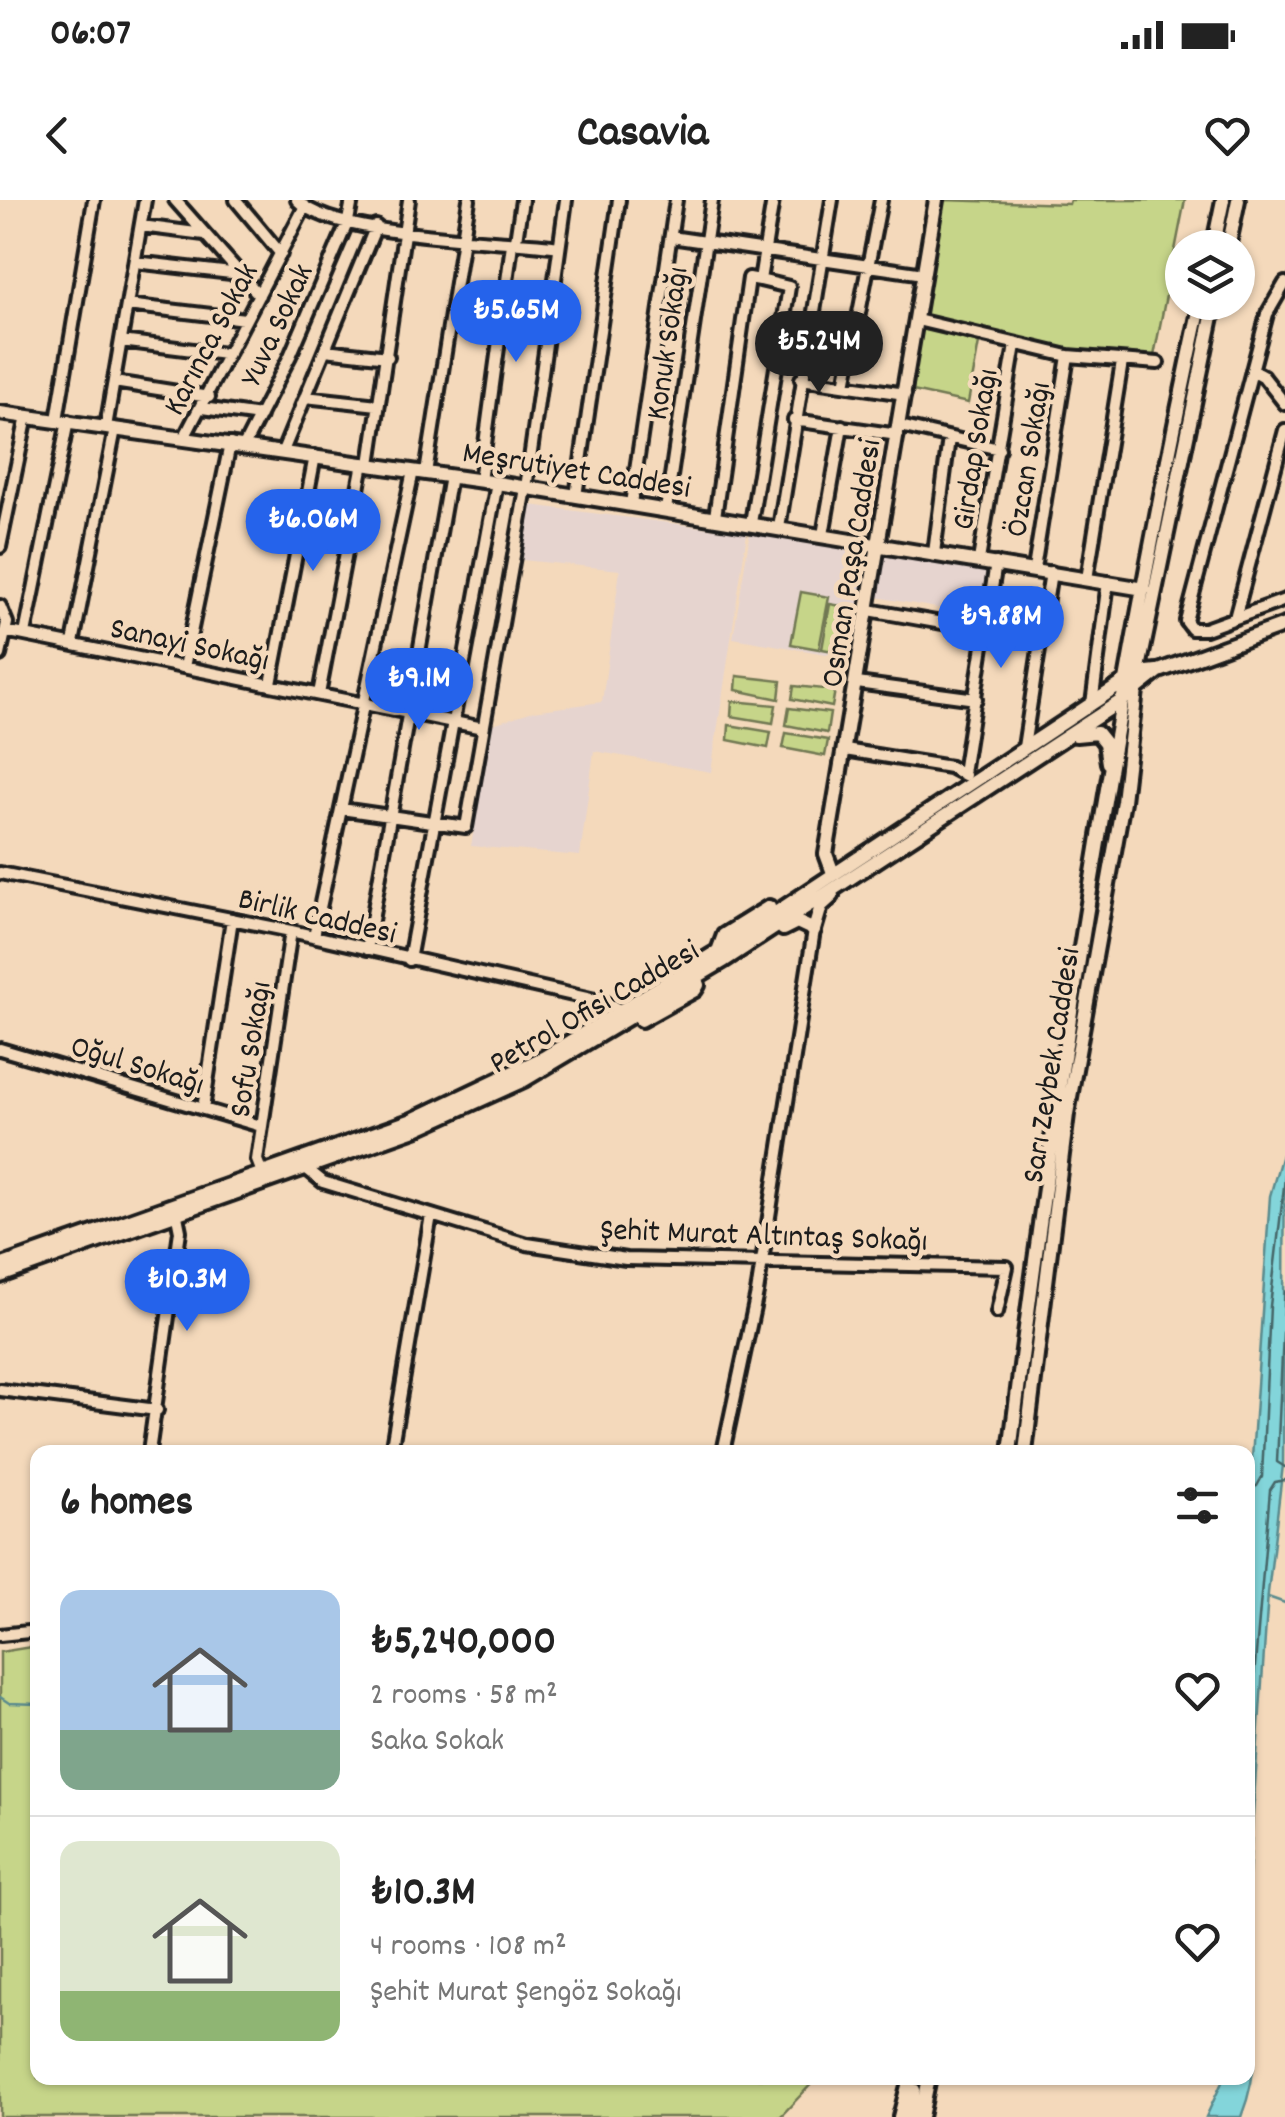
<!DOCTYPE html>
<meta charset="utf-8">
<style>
:root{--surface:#fff;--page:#f6f6f6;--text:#222;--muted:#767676;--line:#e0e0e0;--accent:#2563eb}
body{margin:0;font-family:Dekko,sans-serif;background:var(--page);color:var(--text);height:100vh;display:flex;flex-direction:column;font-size:38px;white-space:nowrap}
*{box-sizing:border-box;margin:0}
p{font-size:32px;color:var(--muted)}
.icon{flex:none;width:55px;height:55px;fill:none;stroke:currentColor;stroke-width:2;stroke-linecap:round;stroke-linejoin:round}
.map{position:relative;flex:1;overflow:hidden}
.sheet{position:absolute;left:30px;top:1245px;width:1225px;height:640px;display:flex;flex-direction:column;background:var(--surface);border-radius:20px;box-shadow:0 2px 8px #0004}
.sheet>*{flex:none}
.tools{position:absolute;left:1165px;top:30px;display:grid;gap:20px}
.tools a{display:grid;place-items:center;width:90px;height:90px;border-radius:50%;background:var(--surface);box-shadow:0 2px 8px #0004;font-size:50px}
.price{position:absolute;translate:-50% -85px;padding:0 22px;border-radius:35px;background:var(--accent);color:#fff;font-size:32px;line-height:65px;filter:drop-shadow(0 2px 5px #0008)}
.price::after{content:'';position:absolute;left:50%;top:60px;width:30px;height:22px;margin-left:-15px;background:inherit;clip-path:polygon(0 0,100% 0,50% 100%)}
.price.on{background:#222;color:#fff}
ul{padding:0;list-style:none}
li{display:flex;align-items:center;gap:30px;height:250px;padding:0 30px}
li+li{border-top:2px solid var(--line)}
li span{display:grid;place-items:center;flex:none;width:280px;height:200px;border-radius:20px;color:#555}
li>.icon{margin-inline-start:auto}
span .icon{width:120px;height:120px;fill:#fffc;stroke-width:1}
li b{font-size:42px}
h2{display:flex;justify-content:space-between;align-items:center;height:120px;padding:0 30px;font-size:42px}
.status{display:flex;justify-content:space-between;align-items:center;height:70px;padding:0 50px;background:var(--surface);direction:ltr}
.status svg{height:28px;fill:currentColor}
header{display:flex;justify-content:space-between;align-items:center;height:130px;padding:0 30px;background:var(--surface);font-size:45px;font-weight:800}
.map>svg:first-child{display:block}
.built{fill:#e6d4cf}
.green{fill:#c6d589;stroke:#717852;stroke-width:2.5}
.water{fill:#83d5da;stroke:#5a8b8e;stroke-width:2.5}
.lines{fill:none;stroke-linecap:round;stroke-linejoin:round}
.shore{stroke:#456668;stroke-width:2.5}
.stream{stroke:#5a8b8e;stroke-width:2.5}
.minor-casing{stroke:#1c1c1c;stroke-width:18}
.major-casing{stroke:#1c1c1c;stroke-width:20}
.minor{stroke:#f4d9bb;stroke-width:10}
.major{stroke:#f4d9bb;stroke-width:12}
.labels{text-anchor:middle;stroke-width:9;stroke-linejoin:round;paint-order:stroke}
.street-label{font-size:32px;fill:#1c1c1c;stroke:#f4d9bb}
</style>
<div class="status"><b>06:07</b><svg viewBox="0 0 49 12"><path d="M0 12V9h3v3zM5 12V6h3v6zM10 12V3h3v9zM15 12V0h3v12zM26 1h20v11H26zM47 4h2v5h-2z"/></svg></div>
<header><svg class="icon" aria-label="back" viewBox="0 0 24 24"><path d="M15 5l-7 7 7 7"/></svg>Casavia<svg class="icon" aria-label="heart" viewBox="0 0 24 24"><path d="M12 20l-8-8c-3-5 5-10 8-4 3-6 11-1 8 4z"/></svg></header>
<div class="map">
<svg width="1285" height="1917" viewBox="0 0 1285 1917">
<rect width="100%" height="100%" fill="#f4d9bb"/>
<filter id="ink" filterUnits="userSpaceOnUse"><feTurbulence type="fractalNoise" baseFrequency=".01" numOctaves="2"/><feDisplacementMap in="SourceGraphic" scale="20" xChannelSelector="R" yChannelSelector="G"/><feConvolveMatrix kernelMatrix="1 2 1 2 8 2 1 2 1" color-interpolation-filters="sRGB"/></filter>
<g filter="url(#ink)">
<!-- built -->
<path class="built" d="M 530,305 L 747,333 L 711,572 L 594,551 L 580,656 L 471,646 L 493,524 L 533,511 L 602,502 L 620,370 L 522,360 Z
M 750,333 L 988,369 L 979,416 L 861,394 L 849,458 L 733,438 Z"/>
<!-- green -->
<path class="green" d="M 943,0 L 1069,4 L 1070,0 L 1185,0 L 1153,161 L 1084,155 L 923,117 Z
M 920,127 L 979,143 L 968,203 L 913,191 Z
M 801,392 L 829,397 L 819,449 L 791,444 Z
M 830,404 L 847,407 L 839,452 L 822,449 Z
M 737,476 L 781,481 L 779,499 L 736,490 Z
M 794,486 L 835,490 L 832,507 L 792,499 Z
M 732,501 L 776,505 L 773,523 L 731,516 Z
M 789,508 L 830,513 L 827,533 L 786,525 Z
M 729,525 L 771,532 L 768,548 L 728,540 Z
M 786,533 L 828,540 L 825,556 L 783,548 Z
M 37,1446 L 38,1878 L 817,1878 L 780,1917 L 0,1917 L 0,1452 Z"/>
<!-- water -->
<path class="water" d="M 1285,944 L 1283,1265 L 1268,1393 L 1248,1688 L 1248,1317 L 1270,996 Z
M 1248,1776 C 1257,1826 1260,1869 1241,1917 L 1206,1917 L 1224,1878 L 1248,1878 Z"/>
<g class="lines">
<!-- shore -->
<path class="shore" d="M 1285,1091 L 1277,1262 L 1285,1267
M 1248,1288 L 1257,1286 L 1262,1277 L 1270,1106 L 1285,978
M 1248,1547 L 1270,1290 L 1275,1282 L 1285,1280"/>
<!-- stream -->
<path class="stream" d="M 1268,1397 L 1285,1403
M 0,1497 L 9,1503 L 38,1504"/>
<!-- minor casing -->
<g class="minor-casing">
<path id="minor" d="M 175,0 L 259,95
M 236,0 L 281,54
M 297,0 C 331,38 506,39 559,47
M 141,26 L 204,34
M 671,37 L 924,74
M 516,40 L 522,0
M 135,62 L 240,74
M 1285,83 L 1267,114 L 1186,421 L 1192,429 L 1205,429 L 1285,400
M 127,105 L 245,119
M 917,120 L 1068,156 L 1158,163
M 121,141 L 225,154
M 325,150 L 388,157
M 1252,170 L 1263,176 L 1285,204
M 801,179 L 905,194
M 114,182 L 209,197
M 845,185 L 881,0
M 305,197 L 378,205
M 202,208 L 260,216
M 57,220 L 94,0
M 794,220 L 898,235
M 900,226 L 999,249
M 106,227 L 145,0
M 184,238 L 305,6
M 244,246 L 290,156 L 348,21 L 352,0
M 283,251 L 376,26
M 370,264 L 409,0
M 426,273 L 469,0
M 480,281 L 512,44
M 576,296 L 619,0
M 631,304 L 676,0
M 666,310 L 712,0
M 715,317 L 749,78 L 760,80
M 751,323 L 789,87 L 760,80 L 773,0
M 779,328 L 832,0
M 823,335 L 842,226
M 0,347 L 27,216
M 934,353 L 949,238
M 979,360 L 1015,145
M 1034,369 L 1068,156
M 1087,379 L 1122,162
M 0,406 L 7,423 L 0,455
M 869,410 L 987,431
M 1235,418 L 1285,230
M 5,431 L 483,528
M 25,434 L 68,221
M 73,443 L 115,229
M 184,467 L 230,244
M 857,483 L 976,499
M 271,484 L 315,256
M 319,494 L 363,263
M 1092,504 L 1108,382
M 1024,547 L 1051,372
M 845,550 L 950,567 L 965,575
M 963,573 L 996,363
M 341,609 L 466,627 L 526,288 L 566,0
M 0,673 L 291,731 L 604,802 L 622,811
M 314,736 L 413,271
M 367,749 L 450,276
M 409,760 L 497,283
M 0,849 L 261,926
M 203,909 L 232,719
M 307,969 L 323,982 L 527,1044 L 626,1059 L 1007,1067 L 997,1112
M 262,973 L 257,960 L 291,731
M 0,1190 L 157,1210
M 149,1252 L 180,1031 L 177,1016
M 391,1252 L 431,1015
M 723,1252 L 757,1093 L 814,730
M 0,1435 L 38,1431"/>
</g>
<!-- major casing -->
<g class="major-casing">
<path id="major" d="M 1213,48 L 1223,0
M 1228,48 L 1238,0
M 0,213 L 497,283 L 1144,389
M 1076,535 L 1097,533 L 1105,543 L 1108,563
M 833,673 L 826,654 L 936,0
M 783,729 L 797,722 L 814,730 L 821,706 L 832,696
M 718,751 L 724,735 L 769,707
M 641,820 L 695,790 L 698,785 L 694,774
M 0,1066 L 410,921 L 543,858 L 718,751 L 1138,473 L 1157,471
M 0,1076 L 418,928 L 524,880 L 725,760 L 1121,501 L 1159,471 L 1285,425
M 1010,1252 C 1058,867 1118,482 1201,102
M 1025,1252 L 1067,914 L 1123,601 L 1138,473 L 1215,102
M 900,1917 L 910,1878
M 910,1917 L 914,1890
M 921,1917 L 929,1878"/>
</g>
<!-- minor -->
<use href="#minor" class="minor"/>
<!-- major -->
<use href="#major" class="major"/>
</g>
</g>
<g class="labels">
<!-- street labels -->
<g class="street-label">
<text transform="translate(275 124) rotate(-65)" y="11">Yuva Sokak</text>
<text transform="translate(209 138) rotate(-62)" y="11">Karınca Sokak</text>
<text transform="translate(665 143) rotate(-82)" y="11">Konuk Sokağı</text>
<text transform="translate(973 249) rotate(-81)" y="11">Girdap Sokağı</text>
<text transform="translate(1026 259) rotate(-81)" y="11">Özcan Sokağı</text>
<text transform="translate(577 268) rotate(9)" y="11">Meşrutiyet Caddesi</text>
<text transform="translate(849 363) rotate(-81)" y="11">Osman Paşa Caddesi</text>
<text transform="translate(190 442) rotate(12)" y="11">Sanayi Sokağı</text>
<text transform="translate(318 714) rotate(13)" y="11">Birlik Caddesi</text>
<text transform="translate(593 805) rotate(-30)" y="11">Petrol Ofisi Caddesi</text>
<text transform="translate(248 849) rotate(-81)" y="11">Sofu Sokağı</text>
<text transform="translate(138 863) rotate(17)" y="11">Oğul Sokağı</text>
<text transform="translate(1049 865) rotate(-81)" y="11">Sarı Zeybek Caddesi</text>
<text transform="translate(764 1033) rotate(2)" y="11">Şehit Murat Altıntaş Sokağı</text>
</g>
</g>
</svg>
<div class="tools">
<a><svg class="icon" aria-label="layers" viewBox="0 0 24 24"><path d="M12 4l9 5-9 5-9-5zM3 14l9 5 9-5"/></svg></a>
</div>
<b class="price" style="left:516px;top:165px">₺5.65M</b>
<b class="price on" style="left:819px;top:196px">₺5.24M</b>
<b class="price" style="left:313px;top:374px">₺6.06M</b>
<b class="price" style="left:1001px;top:471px">₺9.88M</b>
<b class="price" style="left:419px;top:533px">₺9.1M</b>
<b class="price" style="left:187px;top:1134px">₺10.3M</b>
<section class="sheet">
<h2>6 homes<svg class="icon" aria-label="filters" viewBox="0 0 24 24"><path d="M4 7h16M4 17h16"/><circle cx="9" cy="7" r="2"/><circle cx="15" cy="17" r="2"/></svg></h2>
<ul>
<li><span style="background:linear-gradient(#a9c7e8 70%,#7fa58c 0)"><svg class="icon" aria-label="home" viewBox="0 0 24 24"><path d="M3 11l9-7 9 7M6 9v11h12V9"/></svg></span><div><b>₺5,240,000</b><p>2 rooms · 58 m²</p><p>Saka Sokak</p></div><svg class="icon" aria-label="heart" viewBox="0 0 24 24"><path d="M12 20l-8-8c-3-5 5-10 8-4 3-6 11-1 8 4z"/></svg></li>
<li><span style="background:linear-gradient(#dfe7d0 75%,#8fb573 0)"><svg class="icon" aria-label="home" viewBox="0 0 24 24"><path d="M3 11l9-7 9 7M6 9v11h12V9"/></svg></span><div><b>₺10.3M</b><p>4 rooms · 108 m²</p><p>Şehit Murat Şengöz Sokağı</p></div><svg class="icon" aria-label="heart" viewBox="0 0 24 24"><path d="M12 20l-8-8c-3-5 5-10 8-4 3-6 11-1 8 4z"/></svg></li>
</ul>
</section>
</div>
